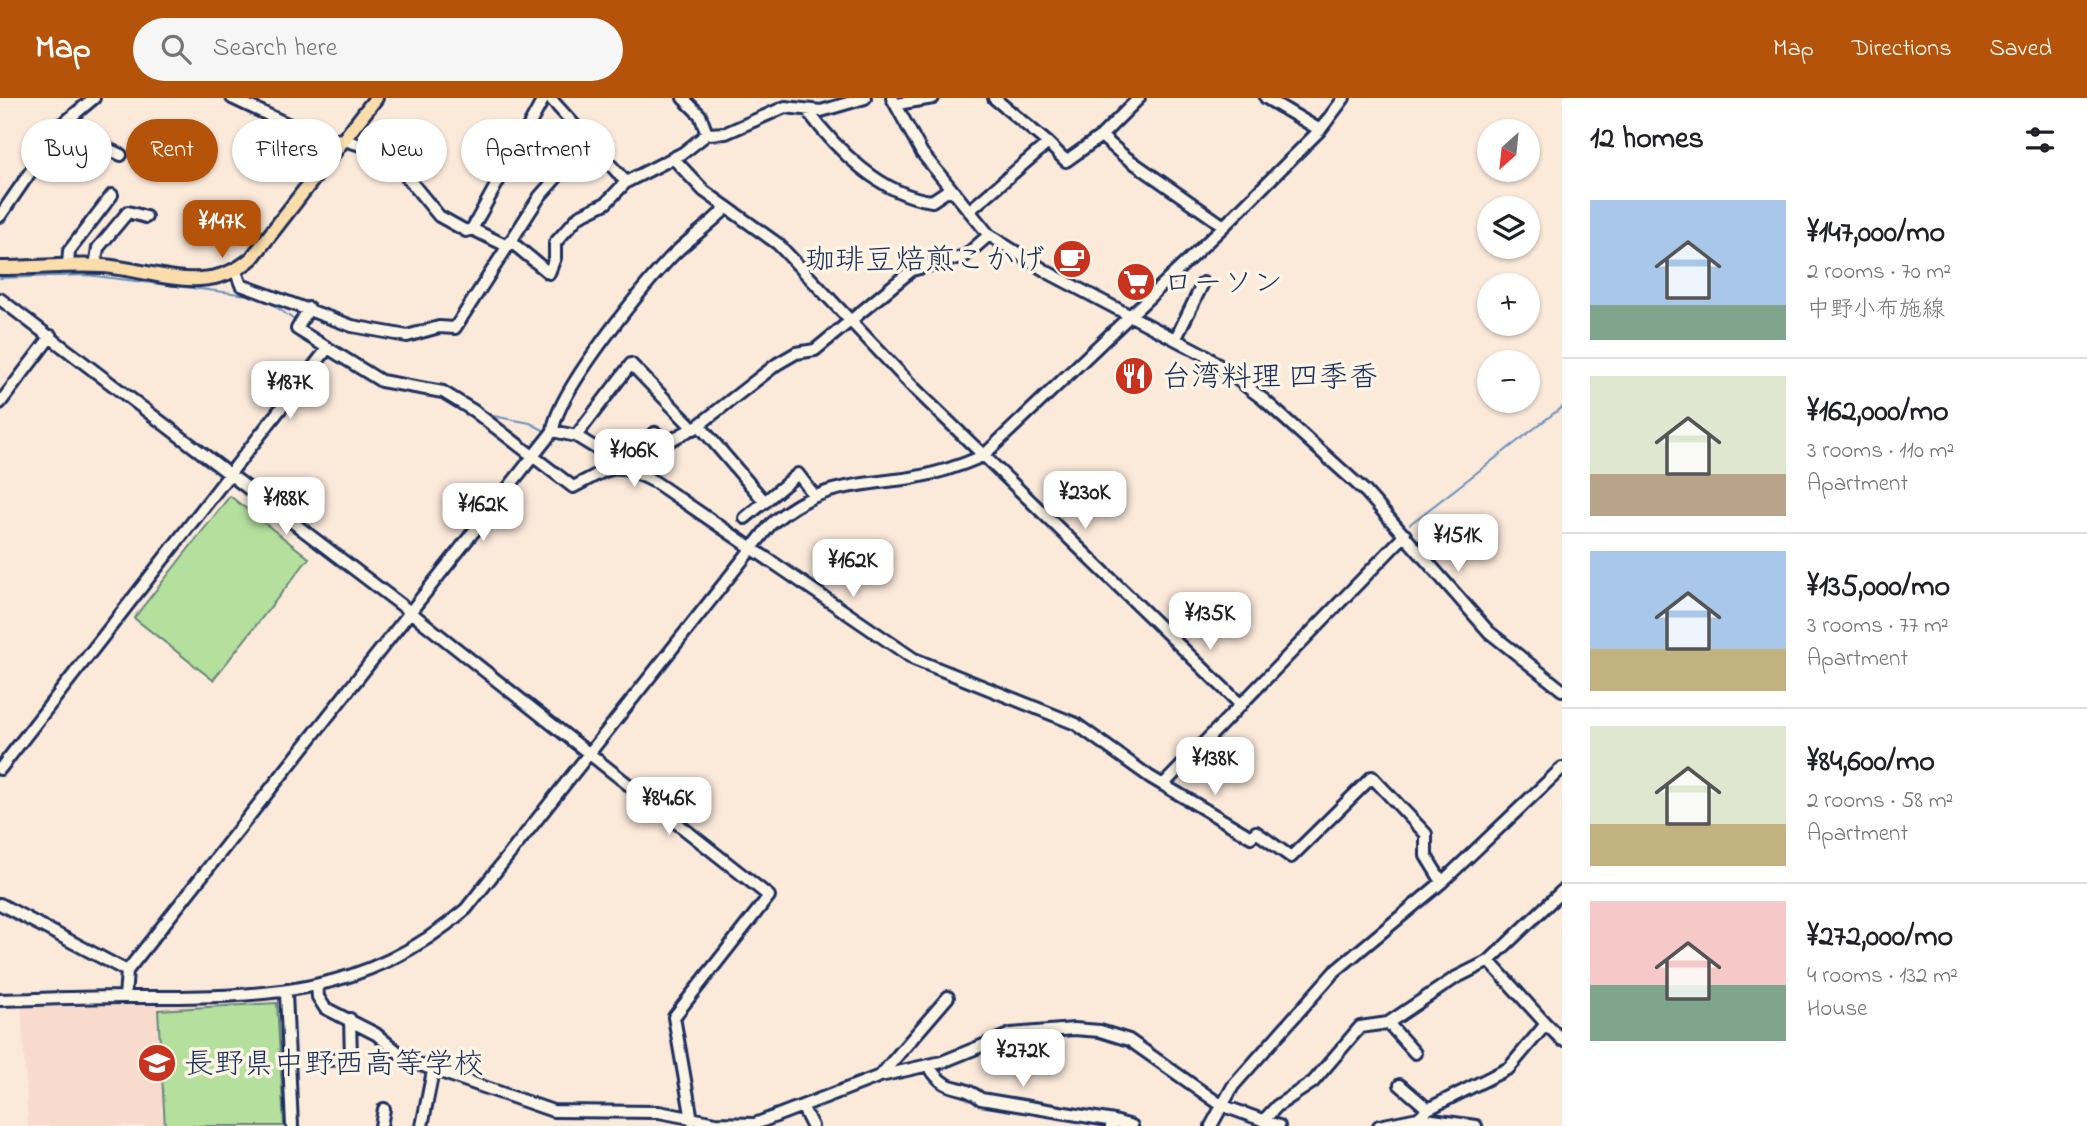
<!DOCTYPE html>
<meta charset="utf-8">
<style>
:root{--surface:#fff;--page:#f6f6f6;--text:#202124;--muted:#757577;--line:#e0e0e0;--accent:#b45309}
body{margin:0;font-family:"Indie Flower","Klee One",sans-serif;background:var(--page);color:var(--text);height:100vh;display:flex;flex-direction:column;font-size:26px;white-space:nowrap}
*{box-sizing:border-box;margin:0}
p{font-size:23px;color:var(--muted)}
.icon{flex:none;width:38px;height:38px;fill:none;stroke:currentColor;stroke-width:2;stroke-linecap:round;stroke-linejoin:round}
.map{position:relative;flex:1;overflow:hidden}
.drawer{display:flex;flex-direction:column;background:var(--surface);width:525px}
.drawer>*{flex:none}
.top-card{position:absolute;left:21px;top:21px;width:665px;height:63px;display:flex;gap:14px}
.needle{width:46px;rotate:207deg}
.fabs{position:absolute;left:1477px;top:21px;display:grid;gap:14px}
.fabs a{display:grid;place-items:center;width:63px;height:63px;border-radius:50%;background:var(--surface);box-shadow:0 2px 5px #0004;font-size:35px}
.price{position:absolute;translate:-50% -60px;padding:0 16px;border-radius:14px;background:#fff;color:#222;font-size:23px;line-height:46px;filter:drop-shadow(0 2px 4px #0008)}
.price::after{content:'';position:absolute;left:50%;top:42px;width:21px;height:16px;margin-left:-10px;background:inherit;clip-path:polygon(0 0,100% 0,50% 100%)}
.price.current{background:var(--accent);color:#fff}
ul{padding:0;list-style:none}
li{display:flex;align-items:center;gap:21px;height:175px;padding:0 28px}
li+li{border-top:2px solid var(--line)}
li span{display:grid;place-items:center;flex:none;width:196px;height:140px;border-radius:0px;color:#555}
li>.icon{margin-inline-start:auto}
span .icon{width:84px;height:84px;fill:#fffc;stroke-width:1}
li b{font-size:30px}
h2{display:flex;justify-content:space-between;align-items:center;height:84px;padding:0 28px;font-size:30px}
.tag{padding:0 24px;border-radius:32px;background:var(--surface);box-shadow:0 2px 5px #0004;font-size:24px;line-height:63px}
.tag.current{background:var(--accent);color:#fff}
header{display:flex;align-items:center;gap:42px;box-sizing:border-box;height:98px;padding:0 35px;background:var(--accent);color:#fff}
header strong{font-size:33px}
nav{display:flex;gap:38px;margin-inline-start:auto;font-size:24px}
.search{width:490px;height:63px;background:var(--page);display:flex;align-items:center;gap:18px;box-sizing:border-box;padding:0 24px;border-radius:38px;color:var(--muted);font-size:26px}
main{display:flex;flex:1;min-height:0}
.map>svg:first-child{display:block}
.built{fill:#f9dbcd}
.green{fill:#b4df9d;stroke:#68877e;stroke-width:2}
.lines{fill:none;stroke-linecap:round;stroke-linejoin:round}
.stream{stroke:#6a92be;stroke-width:2}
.minor-casing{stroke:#1b2f5e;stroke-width:16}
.major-casing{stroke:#1b2f5e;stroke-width:18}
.minor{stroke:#fcf5e5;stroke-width:10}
.major{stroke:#faddab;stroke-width:12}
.labels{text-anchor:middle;stroke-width:7;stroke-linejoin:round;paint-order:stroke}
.poi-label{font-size:30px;fill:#1b2f5e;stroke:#fcf5e5;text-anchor:start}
</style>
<header>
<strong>Map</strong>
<div class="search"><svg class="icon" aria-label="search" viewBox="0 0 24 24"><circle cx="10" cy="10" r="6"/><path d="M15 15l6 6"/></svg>Search here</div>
<nav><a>Map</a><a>Directions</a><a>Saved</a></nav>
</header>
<main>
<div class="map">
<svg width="1562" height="1028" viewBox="0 0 1562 1028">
<rect width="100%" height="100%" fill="#fbe9da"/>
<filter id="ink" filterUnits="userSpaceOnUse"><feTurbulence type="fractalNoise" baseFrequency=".0143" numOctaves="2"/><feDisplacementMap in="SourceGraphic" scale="14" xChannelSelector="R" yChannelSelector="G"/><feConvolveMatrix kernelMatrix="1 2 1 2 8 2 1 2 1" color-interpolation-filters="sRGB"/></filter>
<g filter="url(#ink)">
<!-- built -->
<path class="built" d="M 286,895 L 292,1028 L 28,1028 L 21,902 Z"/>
<!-- green -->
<path class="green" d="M 230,398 L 309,460 L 213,582 L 134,520 Z
M 277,905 L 284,1028 L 165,1028 L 158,912 Z"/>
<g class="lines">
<!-- stream -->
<path class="stream" d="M 0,180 L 87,177 L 256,198
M 265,201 L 297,224
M 305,229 L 382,277 L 442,288
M 488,317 L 530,325 L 545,333
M 555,340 L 578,345
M 618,362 L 645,373
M 1410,426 L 1562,309
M 761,450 L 807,481
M 837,502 L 908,550
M 1282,557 L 1395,440"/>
<!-- minor casing -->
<g class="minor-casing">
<path id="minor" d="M 232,0 L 315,39 L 344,42 L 381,53 L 402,73 L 439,118 L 466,133 L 472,131 L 507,148
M 550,0 L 626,84
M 683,0 L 700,17 L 707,36
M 892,0 L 922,55 L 989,137 L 1049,175 L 1205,257 L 1263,301 L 1366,394 L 1489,534 L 1562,592
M 994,0 L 1048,45
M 1266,0 L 1320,32
M 897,6 L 933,0
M 807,12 C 836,51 881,97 932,103 L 950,91
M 64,25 L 84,40 L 121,57
M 1101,38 L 1124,58 L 1224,128
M 674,61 L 704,93 L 778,146 L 914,290 L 1241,607
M 277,65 L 295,29
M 969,113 L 1048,45 L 1066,63 L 1101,38 L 1139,0
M 0,118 L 64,25 L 94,0
M 472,131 L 544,0
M 510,143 L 549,175 L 555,160 L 555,145 L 579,118 L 606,105 L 626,84 L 683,55 L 707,36 L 726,35 L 785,9 L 821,13 L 865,0
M 68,168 L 69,153 L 112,97
M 95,168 L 98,150 L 128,114 L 146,119
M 236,174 L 241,187 L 352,228 L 407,238 L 439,229 L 455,230 L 540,98 L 588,44
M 0,201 L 409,513 L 769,798 L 674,919 L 692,1022
M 309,210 L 297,231 L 381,283 L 443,294 L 474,313 L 573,389 C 613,369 613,362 655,384 L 914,561 L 1076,626 L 1150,679 L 1251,739 L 1256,734 L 1291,759 L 1372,679 L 1426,736 L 1426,758 L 1442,784
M 1176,240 L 1203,185
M 0,305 L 51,238
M 699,327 L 765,404
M 553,333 C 556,295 642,190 670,160 C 687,142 709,128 726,110
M 576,338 L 631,266 L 694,331
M 745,420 L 798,376 L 814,397
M 0,671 L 327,251
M 1163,687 L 1405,437
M 0,806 L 127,873 L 125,899
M 1489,863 L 1546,926
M 127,873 L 553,333 L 576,338 L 602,354 L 616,357 L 628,357 L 655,335 L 669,343 L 699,327 L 777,266 L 796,255 L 815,252 L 912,172 L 965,158 L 989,137
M 317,888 L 318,899 L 325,910 L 376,936 L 409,963 L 553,1013 L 659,1014 L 716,1025 L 755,1026 L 880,978 L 942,964 L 1011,936 L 1074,931 L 1100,933 L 1129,942 L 1221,1007 L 1279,1028
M 286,895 L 292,1028
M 0,902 C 43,901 86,899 129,899 C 258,899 362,901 466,811 L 771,426 C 817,386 854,388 911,380 C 936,376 960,368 983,358 L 1224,128 L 1320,32 L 1344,0
M 1388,925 L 1415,955
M 324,962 L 351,961 L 350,921
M 928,967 C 948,999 957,982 981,1001 L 1114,1023
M 880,978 L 948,899
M 1400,987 L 1428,1011
M 803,1010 L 812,1028
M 1418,1020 L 1428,1011 L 1509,970 L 1546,926 L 1562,942
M 1263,1023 L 1277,1008 L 1313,984 L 1360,929 L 1388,925 L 1455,880 L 1489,863 L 1562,793
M 381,1028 L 384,1011
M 422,1028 L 433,973
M 1111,1028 L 1114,1023 L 1132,1028
M 1211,1028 L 1233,988 L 1334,874 L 1442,784 L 1562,670
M 1379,1028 L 1418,1020 L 1476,1028"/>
</g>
<!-- major casing -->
<g class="major-casing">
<path id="major" d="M 0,170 C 34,170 68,166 103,168 C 156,172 206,200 252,160 L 376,0"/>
</g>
<!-- minor -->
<use href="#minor" class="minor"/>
<!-- major -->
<use href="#major" class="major"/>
</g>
</g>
<!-- icons -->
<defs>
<g id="cafe-disc" transform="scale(2.0125)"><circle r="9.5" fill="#c8321e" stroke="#fcf5e5"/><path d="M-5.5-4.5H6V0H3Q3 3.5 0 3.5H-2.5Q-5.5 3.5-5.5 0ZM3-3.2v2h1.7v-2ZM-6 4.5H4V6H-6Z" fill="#fff"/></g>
<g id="supermarket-disc" transform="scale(2.0125)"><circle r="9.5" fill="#c8321e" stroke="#fcf5e5"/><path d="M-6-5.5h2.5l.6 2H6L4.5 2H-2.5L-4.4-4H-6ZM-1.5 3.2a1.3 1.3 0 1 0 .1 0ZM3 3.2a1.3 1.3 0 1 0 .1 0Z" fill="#fff"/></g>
<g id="restaurant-disc" transform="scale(2.0125)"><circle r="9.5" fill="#c8321e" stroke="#fcf5e5"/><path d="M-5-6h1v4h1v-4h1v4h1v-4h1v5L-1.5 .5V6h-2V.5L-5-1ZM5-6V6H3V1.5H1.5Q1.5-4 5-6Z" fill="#fff"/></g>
<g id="school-disc" transform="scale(2.0125)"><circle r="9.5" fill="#c8321e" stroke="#fcf5e5"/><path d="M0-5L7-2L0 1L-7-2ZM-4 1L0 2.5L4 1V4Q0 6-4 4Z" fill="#fff"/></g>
</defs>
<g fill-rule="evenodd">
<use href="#cafe-disc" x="1072" y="161"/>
<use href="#supermarket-disc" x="1136" y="184"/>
<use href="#restaurant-disc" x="1134" y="278"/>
<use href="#school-disc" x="157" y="965"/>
</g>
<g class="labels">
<!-- poi labels -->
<g class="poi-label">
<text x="1045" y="171" text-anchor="end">珈琲豆焙煎こかげ</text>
<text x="1163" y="194">ローソン</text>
<text x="1161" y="288">台湾料理 四季香</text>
<text x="184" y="975">長野県中野西高等学校</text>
</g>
</g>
</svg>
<div class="fabs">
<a><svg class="needle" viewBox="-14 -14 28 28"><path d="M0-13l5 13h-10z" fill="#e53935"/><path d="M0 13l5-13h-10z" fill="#757577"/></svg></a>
<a><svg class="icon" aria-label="layers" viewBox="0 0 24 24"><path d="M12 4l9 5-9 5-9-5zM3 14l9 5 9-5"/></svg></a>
<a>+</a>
<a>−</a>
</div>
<b class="price current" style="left:222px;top:162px">¥147K</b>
<b class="price" style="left:290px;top:323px">¥187K</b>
<b class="price" style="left:634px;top:391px">¥106K</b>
<b class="price" style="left:1085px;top:433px">¥230K</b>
<b class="price" style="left:286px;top:439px">¥188K</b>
<b class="price" style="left:483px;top:445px">¥162K</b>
<b class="price" style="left:1458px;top:476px">¥151K</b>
<b class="price" style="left:853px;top:501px">¥162K</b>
<b class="price" style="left:1210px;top:554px">¥135K</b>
<b class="price" style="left:1215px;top:699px">¥138K</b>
<b class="price" style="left:669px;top:739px">¥84.6K</b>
<b class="price" style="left:1023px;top:991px">¥272K</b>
<div class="top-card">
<a class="tag">Buy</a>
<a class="tag current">Rent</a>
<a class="tag">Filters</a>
<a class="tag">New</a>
<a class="tag">Apartment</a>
</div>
</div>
<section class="drawer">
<h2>12 homes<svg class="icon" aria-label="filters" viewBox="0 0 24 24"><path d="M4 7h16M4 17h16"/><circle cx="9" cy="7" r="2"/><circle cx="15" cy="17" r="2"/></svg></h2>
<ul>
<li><span style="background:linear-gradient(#a9c7e8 75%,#7fa58c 0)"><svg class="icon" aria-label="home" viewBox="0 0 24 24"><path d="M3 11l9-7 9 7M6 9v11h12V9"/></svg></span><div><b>¥147,000/mo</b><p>2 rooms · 70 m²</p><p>中野小布施線</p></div></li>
<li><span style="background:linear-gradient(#dfe7d0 70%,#b9a48a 0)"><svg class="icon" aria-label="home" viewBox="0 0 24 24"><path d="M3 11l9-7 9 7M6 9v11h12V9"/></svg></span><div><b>¥162,000/mo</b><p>3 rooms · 110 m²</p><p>Apartment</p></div></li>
<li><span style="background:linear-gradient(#a9c7e8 70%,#c2b280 0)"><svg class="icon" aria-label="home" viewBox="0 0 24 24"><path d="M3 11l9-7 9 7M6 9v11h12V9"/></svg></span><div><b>¥135,000/mo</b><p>3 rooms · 77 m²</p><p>Apartment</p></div></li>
<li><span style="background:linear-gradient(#dfe7d0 70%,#c2b280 0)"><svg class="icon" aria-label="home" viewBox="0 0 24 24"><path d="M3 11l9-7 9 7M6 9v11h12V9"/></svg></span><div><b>¥84,600/mo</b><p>2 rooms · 58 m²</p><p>Apartment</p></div></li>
<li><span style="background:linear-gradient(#f6c9c9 60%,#7fa58c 0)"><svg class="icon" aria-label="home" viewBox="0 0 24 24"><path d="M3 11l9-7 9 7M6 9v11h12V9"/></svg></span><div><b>¥272,000/mo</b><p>4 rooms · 132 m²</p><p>House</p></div></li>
</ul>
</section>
</main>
